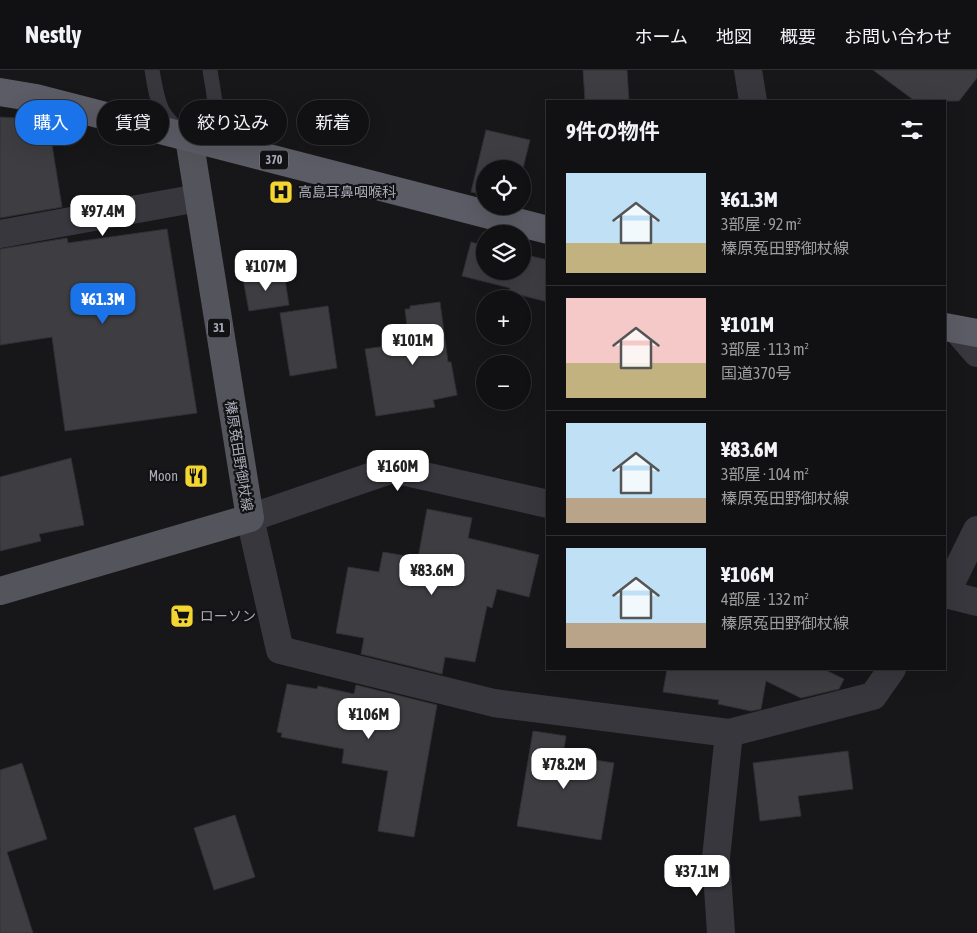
<!DOCTYPE html>
<html lang="ja">
<meta charset="utf-8">
<style>
:root{--surface:#111012;--page:#1a191b;--text:#f1f3f6;--muted:#9c9d9f;--line:#303032;--accent:#1a73e8}
body{margin:0;font-family:"Asap Condensed","Noto Sans JP",sans-serif;background:var(--page);color:var(--text);height:100vh;display:flex;flex-direction:column;font-size:19px;white-space:nowrap}
*{box-sizing:border-box;margin:0}
p{font-size:16px;color:var(--muted)}
.icon{flex:none;width:28px;height:28px;fill:none;stroke:currentColor;stroke-width:2;stroke-linecap:round;stroke-linejoin:round}
.map{position:relative;flex:1;overflow:hidden}
.drawer{position:absolute;left:546px;top:30px;width:400px;height:570px;display:flex;flex-direction:column;background:var(--surface);border-radius:0px;box-shadow:0 5px 20px #0002,0 0 0 1px var(--line)}
.drawer>*{flex:none}
.guide{position:absolute;left:15px;top:30px;width:456px;height:45px;display:flex;gap:10px}
.controls{position:absolute;left:476px;top:90px;display:grid;gap:10px}
.controls a{display:grid;place-items:center;width:55px;height:55px;border-radius:50%;background:var(--surface);box-shadow:0 5px 20px #0002,0 0 0 1px var(--line);font-size:25px}
.price{position:absolute;translate:-50% -42px;padding:0 11px;border-radius:10px;background:#fff;color:#222;font-size:16px;line-height:32px;filter:drop-shadow(0 1px 2px #0008)}
.price::after{content:'';position:absolute;left:50%;top:30px;width:15px;height:11px;margin-left:-8px;background:inherit;clip-path:polygon(0 0,100% 0,50% 100%)}
.price.active{background:var(--accent);color:#fff}
ul{padding:0;list-style:none}
li{display:flex;align-items:center;gap:15px;height:125px;padding:0 20px}
li+li{border-top:1px solid var(--line)}
li span{display:grid;place-items:center;flex:none;width:140px;height:100px;border-radius:0px;color:#555}
li>.icon{margin-inline-start:auto}
span .icon{width:60px;height:60px;fill:#fffc;stroke-width:1}
li b{font-size:21px}
h2{display:flex;justify-content:space-between;align-items:center;height:60px;padding:0 20px;font-size:21px}
.pill{padding:0 18px;border-radius:22px;background:var(--surface);box-shadow:0 5px 20px #0002,0 0 0 1px var(--line);font-size:18px;line-height:45px}
.pill.active{background:var(--accent);color:#fff}
header{display:flex;align-items:center;gap:30px;box-sizing:border-box;height:70px;padding:0 25px;background:var(--surface);border-bottom:1px solid var(--line)}
header strong{font-size:24px}
nav{display:flex;gap:28px;margin-inline-start:auto;font-size:18px}
.map>svg:first-child{display:block}
.building{fill:#3e3e42;stroke:#313034}
.lines{fill:none;stroke-linecap:round;stroke-linejoin:round}
.service{stroke:#37373d;stroke-width:15}
.minor{stroke:#37373d;stroke-width:28}
.primary{stroke:#53545c;stroke-width:28}
.trunk{stroke:#5b5c65;stroke-width:28}
.labels{text-anchor:middle;stroke-width:4.5;stroke-linejoin:round;paint-order:stroke}
.shield{fill:#121113;stroke:#7b7c86;stroke-width:1}
.shield-label{font-size:12px;font-weight:bold;fill:#a8aab8}
.poi-label{font-size:14px;fill:#a8aab8;stroke:#121113;text-anchor:start}
.street-label{font-size:14px;fill:#a8aab8;stroke:#121113}
</style>
<header>
<strong>Nestly</strong>
<nav><a>ホーム</a><a>地図</a><a>概要</a><a>お問い合わせ</a></nav>
</header>
<div class="map">
<svg width="977" height="863" viewBox="0 0 977 863">
<rect width="100%" height="100%" fill="#171618"/>
<!-- building -->
<path class="building" d="M 583,0 L 627,0 L 629,31 L 585,31 Z
M 873,0 L 977,0 L 977,8 L 959,31 L 915,31 Z
M 0,47 L 48,50 L 62,137 L 0,148 Z
M 486,60 L 530,70 L 522,102 L 522,99 L 485,99 L 485,125 L 471,122 Z
M 167,159 L 197,343 L 65,361 L 52,267 L 0,275 L 0,179 L 67,168 L 68,173 Z
M 471,172 L 485,176 L 485,201 L 522,201 L 522,184 L 548,190 L 548,232 L 508,222 L 510,218 L 462,206 Z
M 284,203 L 289,235 L 249,241 L 243,209 Z
M 440,232 L 448,292 L 451,292 L 457,325 L 433,330 L 435,337 L 376,346 L 365,279 L 409,273 L 405,239 L 410,239 L 410,236 Z
M 328,236 L 337,298 L 290,306 L 280,243 Z
M 71,388 L 84,455 L 39,464 L 41,471 L 0,481 L 0,407 Z
M 427,439 L 472,448 L 468,468 L 539,485 L 529,527 L 497,519 L 492,538 L 487,536 L 475,592 L 445,587 L 442,604 L 361,584 L 364,568 L 336,563 L 348,497 L 379,502 L 383,482 L 418,488 Z
M 667,599 L 823,599 L 844,609 L 839,619 L 801,628 L 766,611 L 761,639 L 751,641 L 718,634 L 719,630 L 663,622 Z
M 287,614 L 317,619 L 318,616 L 354,624 L 356,615 L 437,635 L 414,767 L 378,761 L 388,701 L 342,693 L 344,679 L 281,667 L 282,663 L 277,662 Z
M 533,661 L 566,666 L 563,685 L 614,693 L 601,770 L 517,756 Z
M 848,681 L 853,719 L 798,726 L 801,746 L 760,751 L 753,693 Z
M 22,693 L 47,769 L 7,782 L 33,863 L 0,863 L 0,700 Z
M 235,745 L 255,807 L 214,820 L 194,758 Z"/>
<g class="lines">
<!-- service -->
<path class="service" d="M 152,0 C 158,35 159,46 189,68 C 224,45 215,37 210,0"/>
<!-- minor -->
<path class="minor" d="M 748,0 L 753,31
M 0,164 L 198,128
M 957,260 L 977,283
M 548,434 L 393,399 L 250,448 L 280,580 L 494,633 L 729,663 L 873,626 L 892,599
M 945,524 L 977,532
M 945,525 L 977,460
M 721,863 L 716,788 L 729,663"/>
<!-- primary -->
<path class="primary" d="M 0,521 L 250,448 L 189,68"/>
<!-- trunk -->
<path class="trunk" d="M 0,22 L 36,28 L 548,160
M 945,257 L 977,263"/>
</g>
<!-- icons -->
<defs>
<g id="hospital-square" transform="scale(1.25)"><rect x="-9" y="-9" width="18" height="18" rx="4" fill="#f4d632" stroke="#121113"/><path d="M-5-5h3v3.5h4V-5h3V5h-3V1.5h-4V5h-3Z" fill="#111"/></g>
<g id="restaurant-square" transform="scale(1.25)"><rect x="-9" y="-9" width="18" height="18" rx="4" fill="#f4d632" stroke="#121113"/><path d="M-5-6h1v4h1v-4h1v4h1v-4h1v5L-1.5 .5V6h-2V.5L-5-1ZM5-6V6H3V1.5H1.5Q1.5-4 5-6Z" fill="#111"/></g>
<g id="supermarket-square" transform="scale(1.25)"><rect x="-9" y="-9" width="18" height="18" rx="4" fill="#f4d632" stroke="#121113"/><path d="M-6-5.5h2.5l.6 2H6L4.5 2H-2.5L-4.4-4H-6ZM-1.5 3.2a1.3 1.3 0 1 0 .1 0ZM3 3.2a1.3 1.3 0 1 0 .1 0Z" fill="#111"/></g>
</defs>
<g fill-rule="evenodd">
<use href="#hospital-square" x="281" y="122"/>
<use href="#restaurant-square" x="196" y="406"/>
<use href="#supermarket-square" x="182" y="546"/>
</g>
<g class="labels">
<!-- shield labels -->
<g class="shield">
<rect x="260" y="80.5" width="28" height="19" rx="4"/>
<rect x="208" y="248.5" width="22" height="19" rx="4"/>
</g>
<g class="shield-label">
<text x="274" y="94">370</text>
<text x="219" y="262">31</text>
</g>
<!-- poi labels -->
<g class="poi-label">
<text x="298" y="127">高島耳鼻咽喉科</text>
<text x="178" y="411" text-anchor="end">Moon</text>
<text x="200" y="551">ローソン</text>
</g>
<!-- street labels -->
<g class="street-label">
<text transform="translate(239 386) rotate(81)" y="5">榛原菟田野御杖線</text>
</g>
</g>
</svg>
<div class="controls">
<a><svg class="icon" aria-label="locate" viewBox="0 0 24 24"><circle cx="12" cy="12" r="6"/><path d="M12 2v4M12 18v4M2 12h4M18 12h4"/></svg></a>
<a><svg class="icon" aria-label="layers" viewBox="0 0 24 24"><path d="M12 4l9 5-9 5-9-5zM3 14l9 5 9-5"/></svg></a>
<a>+</a>
<a>−</a>
</div>
<b class="price" style="left:103px;top:167px">¥97.4M</b>
<b class="price" style="left:266px;top:222px">¥107M</b>
<b class="price active" style="left:103px;top:255px">¥61.3M</b>
<b class="price" style="left:413px;top:296px">¥101M</b>
<b class="price" style="left:398px;top:422px">¥160M</b>
<b class="price" style="left:432px;top:526px">¥83.6M</b>
<b class="price" style="left:369px;top:670px">¥106M</b>
<b class="price" style="left:564px;top:720px">¥78.2M</b>
<b class="price" style="left:697px;top:827px">¥37.1M</b>
<div class="guide">
<a class="pill active">購入</a>
<a class="pill">賃貸</a>
<a class="pill">絞り込み</a>
<a class="pill">新着</a>
</div>
<section class="drawer">
<h2>9件の物件<svg class="icon" aria-label="filters" viewBox="0 0 24 24"><path d="M4 7h16M4 17h16"/><circle cx="9" cy="7" r="2"/><circle cx="15" cy="17" r="2"/></svg></h2>
<ul>
<li><span style="background:linear-gradient(#bfe0f5 70%,#c2b280 0)"><svg class="icon" aria-label="home" viewBox="0 0 24 24"><path d="M3 11l9-7 9 7M6 9v11h12V9"/></svg></span><div><b>¥61.3M</b><p>3部屋 · 92 m²</p><p>榛原菟田野御杖線</p></div></li>
<li><span style="background:linear-gradient(#f6c9c9 65%,#c2b280 0)"><svg class="icon" aria-label="home" viewBox="0 0 24 24"><path d="M3 11l9-7 9 7M6 9v11h12V9"/></svg></span><div><b>¥101M</b><p>3部屋 · 113 m²</p><p>国道370号</p></div></li>
<li><span style="background:linear-gradient(#bfe0f5 75%,#b9a48a 0)"><svg class="icon" aria-label="home" viewBox="0 0 24 24"><path d="M3 11l9-7 9 7M6 9v11h12V9"/></svg></span><div><b>¥83.6M</b><p>3部屋 · 104 m²</p><p>榛原菟田野御杖線</p></div></li>
<li><span style="background:linear-gradient(#bfe0f5 75%,#b9a48a 0)"><svg class="icon" aria-label="home" viewBox="0 0 24 24"><path d="M3 11l9-7 9 7M6 9v11h12V9"/></svg></span><div><b>¥106M</b><p>4部屋 · 132 m²</p><p>榛原菟田野御杖線</p></div></li>
</ul>
</section>
</div>
